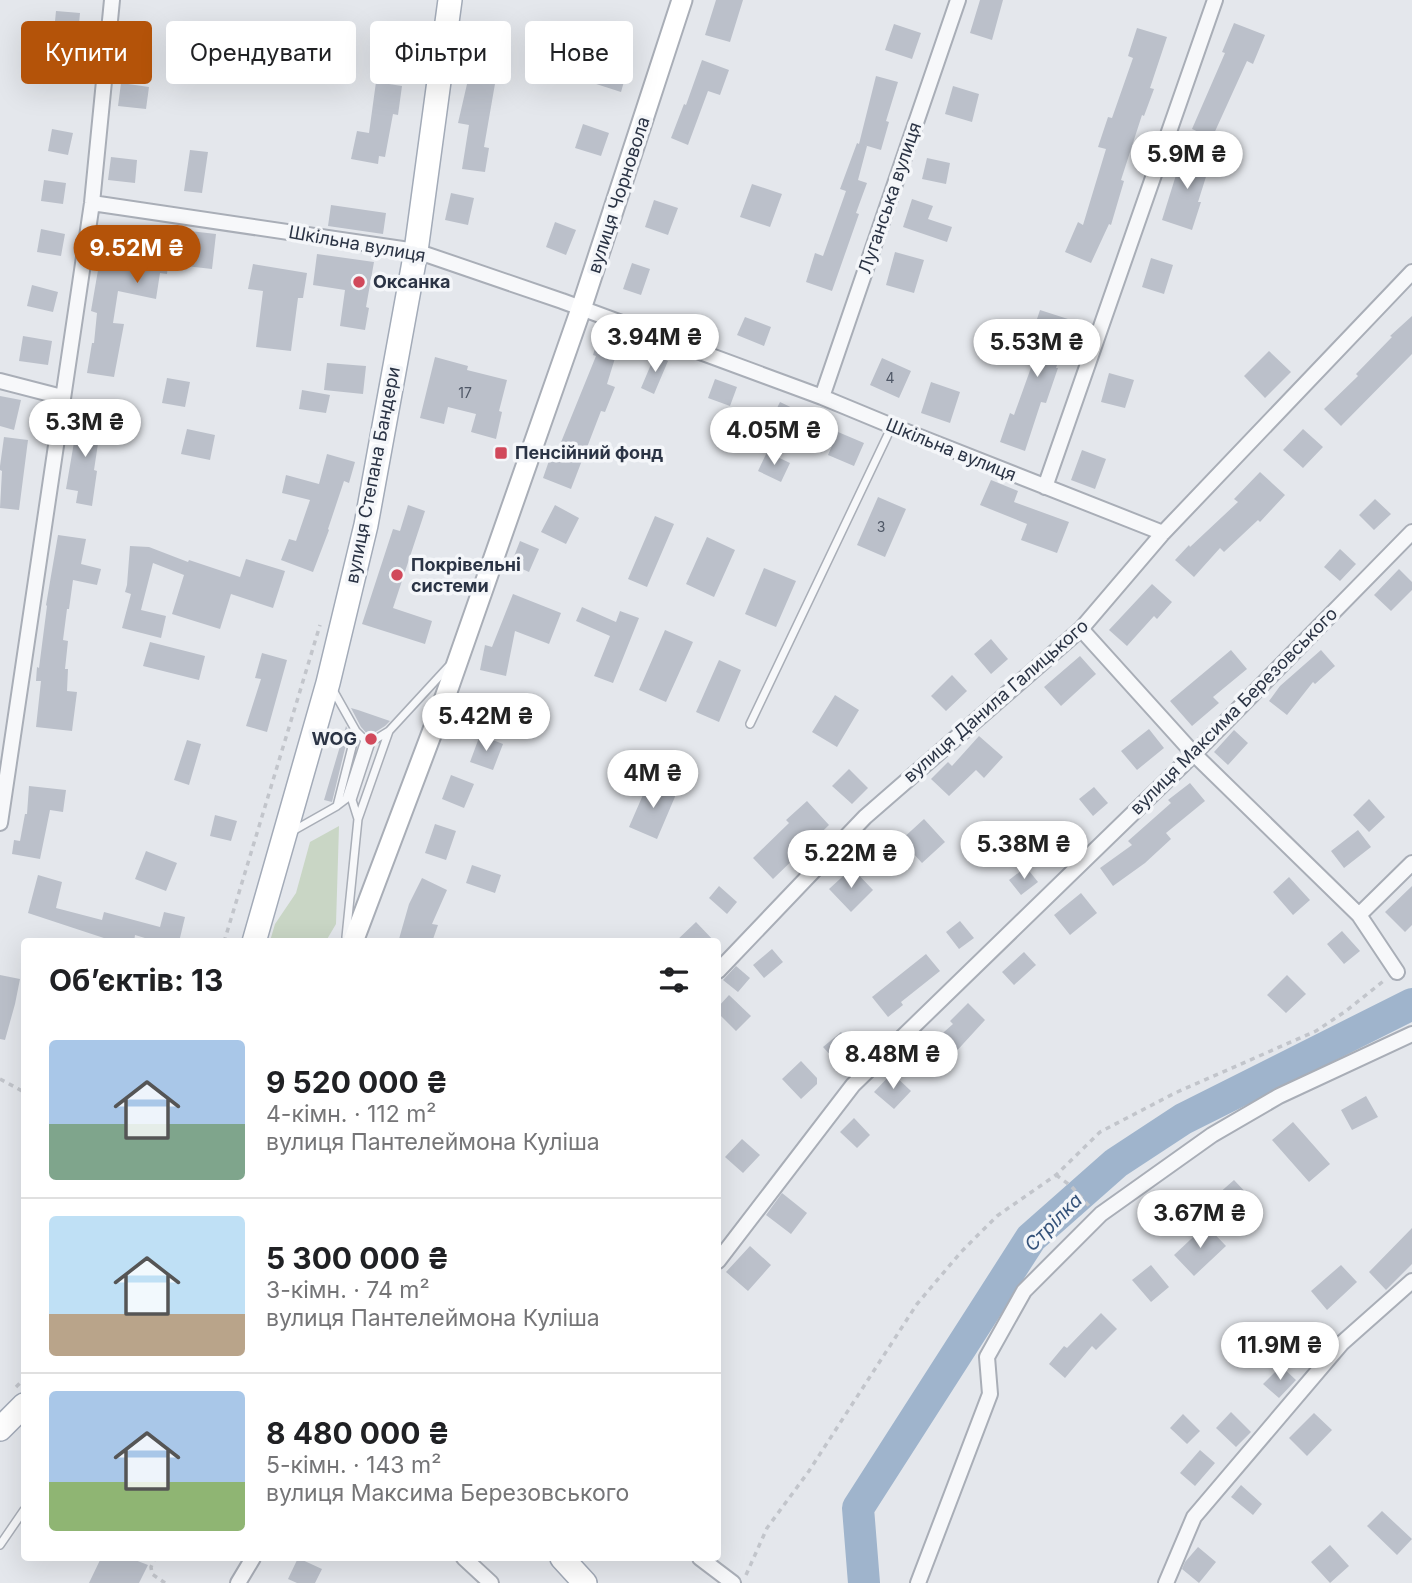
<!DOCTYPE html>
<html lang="uk">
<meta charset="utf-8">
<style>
:root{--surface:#fff;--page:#f2f2f2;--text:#202124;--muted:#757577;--line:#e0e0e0;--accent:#b45309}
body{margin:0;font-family:Inter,sans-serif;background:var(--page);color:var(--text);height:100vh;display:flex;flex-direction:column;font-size:26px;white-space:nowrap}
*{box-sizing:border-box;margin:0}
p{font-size:23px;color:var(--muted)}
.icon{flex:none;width:38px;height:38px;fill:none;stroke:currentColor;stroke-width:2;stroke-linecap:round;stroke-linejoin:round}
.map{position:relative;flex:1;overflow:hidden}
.sheet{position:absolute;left:21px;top:938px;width:700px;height:623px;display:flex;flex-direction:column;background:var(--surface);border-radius:7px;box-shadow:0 7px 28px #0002}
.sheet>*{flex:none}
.guide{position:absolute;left:21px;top:21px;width:700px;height:63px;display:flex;gap:14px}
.price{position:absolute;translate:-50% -60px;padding:0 16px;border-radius:24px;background:#fff;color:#222;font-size:23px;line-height:46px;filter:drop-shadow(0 2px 4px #0008)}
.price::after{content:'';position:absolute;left:50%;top:42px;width:21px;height:16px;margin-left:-10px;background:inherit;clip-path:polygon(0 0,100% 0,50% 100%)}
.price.on{background:var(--accent);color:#fff}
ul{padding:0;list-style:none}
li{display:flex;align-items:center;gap:21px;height:175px;padding:0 28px}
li+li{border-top:2px solid var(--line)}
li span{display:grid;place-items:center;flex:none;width:196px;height:140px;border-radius:7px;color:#555}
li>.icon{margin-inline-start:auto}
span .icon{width:84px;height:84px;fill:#fffc;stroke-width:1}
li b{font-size:30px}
h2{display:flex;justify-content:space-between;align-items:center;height:84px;padding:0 28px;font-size:30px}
.pill{padding:0 24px;border-radius:7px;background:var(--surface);box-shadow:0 7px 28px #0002;font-size:24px;line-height:63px}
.pill.on{background:var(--accent);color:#fff}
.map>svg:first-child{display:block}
.green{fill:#c9d6c5}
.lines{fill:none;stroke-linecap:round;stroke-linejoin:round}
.river{stroke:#9fb4cc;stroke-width:32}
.building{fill:#bbc0ca}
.lane-casing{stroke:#a9aeb7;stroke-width:10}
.street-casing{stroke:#a9aeb7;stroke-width:18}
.secondary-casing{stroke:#a9aeb7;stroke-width:23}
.primary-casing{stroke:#a3abb8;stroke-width:26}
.path{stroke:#c2c5cb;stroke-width:3.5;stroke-dasharray:5 5;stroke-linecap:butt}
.lane{stroke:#f7f8fa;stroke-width:7}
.street{stroke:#f7f8fa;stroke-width:14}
.secondary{stroke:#fff;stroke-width:19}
.primary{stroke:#fff;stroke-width:23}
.poi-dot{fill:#d1495b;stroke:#f4f6f9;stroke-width:2.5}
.labels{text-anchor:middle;stroke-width:7;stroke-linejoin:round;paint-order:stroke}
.number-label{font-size:14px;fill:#4f5766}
.street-label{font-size:18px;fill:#2b3445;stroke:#f4f6f9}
.poi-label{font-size:18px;font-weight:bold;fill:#2b3445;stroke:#f4f6f9;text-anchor:start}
.water-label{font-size:19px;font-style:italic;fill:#34527a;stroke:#f4f6f9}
</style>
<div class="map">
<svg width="1412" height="1583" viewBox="0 0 1412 1583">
<rect width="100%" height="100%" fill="#e4e7ec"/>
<!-- green -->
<path class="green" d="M 339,826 L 336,924 L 326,941 L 270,941 L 275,924 L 296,893 L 310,842 Z"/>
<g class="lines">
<!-- river -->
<path class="river" d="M 864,1583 L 858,1508 L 1031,1238 L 1116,1163 L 1183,1119 L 1412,1004"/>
</g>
<!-- building -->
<path class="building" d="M 716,0 L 743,0 L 730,42 L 705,35 Z
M 980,0 L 1003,0 L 992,40 L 970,33 Z
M 56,11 L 80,13 L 77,45 L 53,42 Z
M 1234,23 L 1265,35 L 1253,64 L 1247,61 L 1212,138 L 1192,129 L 1225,53 L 1222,52 Z
M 387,24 L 411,29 L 406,59 L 382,55 Z
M 894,24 L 921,33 L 912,59 L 885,50 Z
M 1137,28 L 1167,37 L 1150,88 L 1154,89 L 1144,116 L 1142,115 L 1121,180 L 1124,181 L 1111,225 L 1109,224 L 1091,263 L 1065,252 L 1078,222 L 1083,225 L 1106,149 L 1098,147 L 1108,117 L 1112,118 L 1133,58 L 1128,56 Z
M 478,29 L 504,32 L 484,147 L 489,148 L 485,172 L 462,169 L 469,125 L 458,123 L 470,71 L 473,72 Z
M 127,30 L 152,34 L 148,56 L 123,51 Z
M 598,54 L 629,64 L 621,92 L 590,82 Z
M 702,60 L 729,70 L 720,95 L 708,91 L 688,145 L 671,138 L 684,104 L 686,105 Z
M 876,76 L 898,82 L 886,121 L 889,122 L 881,150 L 864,145 L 867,146 L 858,180 L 867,183 L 856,213 L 859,214 L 832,291 L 806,282 L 815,253 L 823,256 L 846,191 L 840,189 L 857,143 L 859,144 Z
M 376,82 L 402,86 L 398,115 L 393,114 L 385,157 L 379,156 L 378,164 L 351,159 L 357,131 L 369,133 Z
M 121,83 L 149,87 L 146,109 L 118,106 Z
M 953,86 L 979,94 L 972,122 L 945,114 Z
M 583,124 L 609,133 L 601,156 L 575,148 Z
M 52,129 L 73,133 L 68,155 L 48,151 Z
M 190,150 L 208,152 L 202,193 L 184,191 Z
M 1182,152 L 1211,161 L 1198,202 L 1201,202 L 1192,230 L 1162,220 L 1176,175 L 1174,175 Z
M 111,157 L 137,160 L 135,183 L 108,180 Z
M 927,158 L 950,163 L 946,184 L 922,179 Z
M 44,180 L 66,183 L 63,204 L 41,201 Z
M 752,184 L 782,194 L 770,227 L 740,217 Z
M 451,193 L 474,198 L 468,225 L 445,220 Z
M 912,199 L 933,206 L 928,219 L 952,227 L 947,242 L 903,227 Z
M 654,200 L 678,208 L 668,235 L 645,227 Z
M 331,205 L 386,213 L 383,234 L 328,226 Z
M 555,222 L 576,230 L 566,255 L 546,247 Z
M 41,229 L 65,234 L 61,256 L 37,252 Z
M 181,230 L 216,234 L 212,269 L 168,264 L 167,274 L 160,273 L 156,299 L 118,291 L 113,323 L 124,324 L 114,377 L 87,373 L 92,343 L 94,343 L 97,313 L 91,311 L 103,241 L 149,249 L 151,240 L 179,244 Z
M 895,252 L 924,260 L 914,293 L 886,285 Z
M 317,254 L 374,262 L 366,307 L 369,308 L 365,330 L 340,326 L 345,290 L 313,285 Z
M 1151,258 L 1173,265 L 1164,294 L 1142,287 Z
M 632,263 L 650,269 L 641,295 L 623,289 Z
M 253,264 L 307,273 L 303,298 L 298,298 L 291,351 L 256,347 L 263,291 L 248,289 Z
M 32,285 L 58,292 L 53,312 L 27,306 Z
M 1040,310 L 1071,320 L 1056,368 L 1058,368 L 1046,403 L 1041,402 L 1025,451 L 1000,442 L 1010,413 L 1014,415 L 1042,337 L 1032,334 Z
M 1412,316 L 1412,354 L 1341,426 L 1324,409 L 1358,376 L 1356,374 L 1392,337 L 1390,336 Z
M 745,317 L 771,327 L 764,346 L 737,335 Z
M 599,335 L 620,342 L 607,384 L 615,387 L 605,412 L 601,411 L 571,489 L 543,478 L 551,455 L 555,457 L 596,356 L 593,355 Z
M 23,336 L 52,341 L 48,365 L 19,361 Z
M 1269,351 L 1291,372 L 1265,398 L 1244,376 Z
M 655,355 L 668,361 L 654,394 L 641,388 Z
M 435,357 L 468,366 L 467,370 L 507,380 L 499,411 L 502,412 L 496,439 L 471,432 L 476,414 L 448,407 L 444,424 L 420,418 Z
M 882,358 L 911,371 L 899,398 L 870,385 Z
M 327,363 L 366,366 L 363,394 L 324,390 Z
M 1109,373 L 1134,380 L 1125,408 L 1101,402 Z
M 167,378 L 190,382 L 185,407 L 162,403 Z
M 715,379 L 737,387 L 730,406 L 708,398 Z
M 931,382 L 960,392 L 950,423 L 921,413 Z
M 302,390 L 330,395 L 326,413 L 299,409 Z
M 0,396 L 21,400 L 14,430 L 0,426 Z
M 780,402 L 805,414 L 796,434 L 770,422 Z
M 79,413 L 102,417 L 94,470 L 97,471 L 92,506 L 76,503 L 78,491 L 66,489 Z
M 187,429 L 215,435 L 210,460 L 181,454 Z
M 1303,429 L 1323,447 L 1303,468 L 1283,450 Z
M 838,432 L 864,443 L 854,466 L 828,455 Z
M 4,437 L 28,440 L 19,510 L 0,508 L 2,471 L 0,470 L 0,466 Z
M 1082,450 L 1106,459 L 1095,489 L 1071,480 Z
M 767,452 L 790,463 L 781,482 L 758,471 Z
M 327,454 L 355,462 L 349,483 L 344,481 L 328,529 L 329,530 L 313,572 L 281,560 L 289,539 L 296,541 L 310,500 L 282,493 L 286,475 L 319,484 Z
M 1260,472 L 1285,495 L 1260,522 L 1258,520 L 1224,552 L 1220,548 L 1194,577 L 1175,560 L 1189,545 L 1190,547 L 1238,502 L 1234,499 Z
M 991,480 L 1018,491 L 1014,502 L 1069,522 L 1057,553 L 1021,540 L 1027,524 L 980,505 Z
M 878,497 L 906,509 L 885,557 L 857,545 Z
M 1375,499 L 1391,514 L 1374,530 L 1359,515 Z
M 408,505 L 425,511 L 393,608 L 432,621 L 425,644 L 362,624 L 393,529 L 400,531 Z
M 555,505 L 579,518 L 566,544 L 541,532 Z
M 655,516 L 674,524 L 647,587 L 628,579 Z
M 58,535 L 86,539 L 81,564 L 101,569 L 97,585 L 73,580 L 69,609 L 67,609 L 63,640 L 68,641 L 65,669 L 68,669 L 67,691 L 77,692 L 72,731 L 36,727 L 41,681 L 36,681 L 37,667 L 39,668 L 47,606 L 46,605 Z
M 707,537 L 735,550 L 714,597 L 686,584 Z
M 520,541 L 539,549 L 529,572 L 511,564 Z
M 130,546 L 149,547 L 188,562 L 189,560 L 240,577 L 246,559 L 285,571 L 273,608 L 231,594 L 220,629 L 172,614 L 184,575 L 153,563 L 141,610 L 166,616 L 161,638 L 122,628 L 131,594 L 125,592 L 127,585 Z
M 1340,549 L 1356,564 L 1340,581 L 1324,567 Z
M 764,568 L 796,581 L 776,627 L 745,614 Z
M 1399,569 L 1412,582 L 1412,590 L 1391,611 L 1374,595 Z
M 1152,584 L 1172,602 L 1157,619 L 1154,616 L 1127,646 L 1109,630 Z
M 513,594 L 561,613 L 549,644 L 515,631 L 506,676 L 480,670 L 485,645 L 492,647 Z
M 582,607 L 616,622 L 620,611 L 639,618 L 613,683 L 594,676 L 610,636 L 576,621 Z
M 665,630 L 693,642 L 666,702 L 639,690 Z
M 991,639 L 1008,659 L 991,674 L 974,654 Z
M 150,642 L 205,656 L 199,680 L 143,666 Z
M 1231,650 L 1247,669 L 1213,697 L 1219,703 L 1192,726 L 1170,701 Z
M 1321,650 L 1335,666 L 1315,684 L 1313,682 L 1287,715 L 1269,701 L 1280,686 Z
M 262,653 L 287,660 L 267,732 L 246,726 L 261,679 L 255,678 Z
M 1080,656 L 1096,674 L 1061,706 L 1044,687 Z
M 719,660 L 741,670 L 719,722 L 696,712 Z
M 952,675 L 967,691 L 946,711 L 931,696 Z
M 835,695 L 859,710 L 837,747 L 812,732 Z
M 351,708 L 358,710 L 390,721 L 385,726 L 369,736 L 361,727 Z
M 346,726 L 349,732 L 332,802 L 324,800 Z
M 1149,729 L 1164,748 L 1137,770 L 1121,751 Z
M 1234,730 L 1248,743 L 1228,765 L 1214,752 Z
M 480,735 L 503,744 L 493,770 L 470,762 Z
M 979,736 L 1003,757 L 984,778 L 976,770 L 949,796 L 931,779 L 948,762 L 952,766 Z
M 187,740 L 201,744 L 189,785 L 174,780 Z
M 849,769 L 868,788 L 852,804 L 832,786 Z
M 451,775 L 474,784 L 464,808 L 442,799 Z
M 649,781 L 677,792 L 657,839 L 629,827 Z
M 1190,783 L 1205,801 L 1166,833 L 1171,839 L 1145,863 L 1113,886 L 1100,868 L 1132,845 L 1128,841 L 1171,803 L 1168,800 Z
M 29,786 L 66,790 L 63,812 L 50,810 L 40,859 L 12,854 L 14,840 L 20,841 L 25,814 L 27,814 Z
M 1094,787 L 1108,803 L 1093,816 L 1079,799 Z
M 1369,799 L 1385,817 L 1369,832 L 1353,815 Z
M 807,801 L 829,825 L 773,879 L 753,858 L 789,823 L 786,820 Z
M 215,815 L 237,821 L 231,841 L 210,836 Z
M 924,819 L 945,842 L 922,863 L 901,840 Z
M 435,824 L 456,831 L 446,860 L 425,853 Z
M 1358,830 L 1371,847 L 1344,868 L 1331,851 Z
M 146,851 L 177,863 L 166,891 L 135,879 Z
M 472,865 L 501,875 L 495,893 L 466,883 Z
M 1026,867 L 1038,882 L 1021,895 L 1009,880 Z
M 852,868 L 873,890 L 851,912 L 829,889 Z
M 38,875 L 62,882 L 56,908 L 102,920 L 104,912 L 160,927 L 164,912 L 185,917 L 179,942 L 158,942 L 135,935 L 134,942 L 116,942 L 28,913 Z
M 1289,877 L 1310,900 L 1293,915 L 1273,892 Z
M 422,878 L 447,890 L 432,924 L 438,925 L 432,942 L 406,942 L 399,939 L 409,904 Z
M 719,886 L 737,902 L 727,914 L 709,898 Z
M 1412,886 L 1412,925 L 1405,932 L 1385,912 Z
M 1081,893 L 1097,913 L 1070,935 L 1054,915 Z
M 960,921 L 974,938 L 959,949 L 946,932 Z
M 696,922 L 715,942 L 675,942 Z
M 1342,931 L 1360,951 L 1344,964 L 1327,944 Z
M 772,949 L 783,962 L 764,978 L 753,965 Z
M 1024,952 L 1036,965 L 1014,985 L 1002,972 Z
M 926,954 L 940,971 L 901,1002 L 903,1005 L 888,1017 L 872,997 Z
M 736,966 L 750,978 L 738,992 L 723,980 Z
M 0,975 L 20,979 L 15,1004 L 5,1040 L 0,1039 Z
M 1287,975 L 1306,994 L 1286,1013 L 1267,995 Z
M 729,995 L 751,1016 L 736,1031 L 718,1013 L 718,1007 Z
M 968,1003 L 985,1020 L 952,1056 L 933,1073 L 917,1056 L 953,1024 L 950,1021 Z
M 841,1032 L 851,1044 L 834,1059 L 823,1047 Z
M 801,1061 L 817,1078 L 817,1084 L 801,1099 L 782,1079 Z
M 892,1073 L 911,1091 L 894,1109 L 874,1092 Z
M 1366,1096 L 1378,1117 L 1352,1130 L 1341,1110 Z
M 854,1118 L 870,1135 L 857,1148 L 840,1132 Z
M 1293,1122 L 1330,1164 L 1309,1182 L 1272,1140 Z
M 742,1139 L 760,1155 L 743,1173 L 725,1157 Z
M 1234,1180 L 1251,1198 L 1226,1221 L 1209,1202 Z
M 782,1193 L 807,1213 L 791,1234 L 766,1215 Z
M 1206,1225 L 1226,1246 L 1194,1276 L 1174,1255 Z
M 1412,1228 L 1412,1264 L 1386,1290 L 1369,1272 Z
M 750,1246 L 771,1265 L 748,1291 L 726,1272 Z
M 1151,1265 L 1169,1287 L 1151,1302 L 1132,1280 Z
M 1341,1265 L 1357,1282 L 1327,1310 L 1311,1291 Z
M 1101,1313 L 1117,1329 L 1096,1350 L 1092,1346 L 1065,1378 L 1049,1364 L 1064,1346 L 1067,1348 Z
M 1320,1323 L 1334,1336 L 1315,1355 L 1302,1342 Z
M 1281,1366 L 1296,1380 L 1279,1398 L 1263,1384 Z
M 1231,1412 L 1251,1432 L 1236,1447 L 1216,1428 Z
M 1314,1413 L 1332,1430 L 1307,1456 L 1289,1438 Z
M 1183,1414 L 1200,1431 L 1187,1444 L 1170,1428 Z
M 1200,1450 L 1215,1463 L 1195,1486 L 1180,1473 Z
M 1241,1485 L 1262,1504 L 1253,1515 L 1231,1497 Z
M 1382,1511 L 1412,1539 L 1397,1555 L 1367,1526 Z
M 1330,1545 L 1349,1566 L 1330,1583 L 1311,1562 Z
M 1198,1547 L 1216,1562 L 1199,1583 L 1182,1569 L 1185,1562 Z
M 101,1558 L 130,1558 L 148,1565 L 139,1583 L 89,1583 Z
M 298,1558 L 322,1569 L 315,1583 L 297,1583 L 288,1579 Z"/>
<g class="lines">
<!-- lane casing -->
<g class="lane-casing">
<path id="lane" d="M 750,724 L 892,426
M 338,805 L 346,799 L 365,740 L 356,731
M 358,819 L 352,800 L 371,742 L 389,731
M 291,832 L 337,806 L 356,731 L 333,690
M 346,937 L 358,819 L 389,731 L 448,667
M 0,1545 L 24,1510"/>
</g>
<!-- street casing -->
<g class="street-casing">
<path id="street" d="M 92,203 L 416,251 L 562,301 L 822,397 L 892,426 L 1163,533
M 0,381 L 62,397
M 822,397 L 958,0
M 1045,487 L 1215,0
M 1081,629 L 1194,754 L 1359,915 L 1397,972
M 0,823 L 92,203 L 112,0
M 1359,915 L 1412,863
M 718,971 L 865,817 L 1081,629 L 1163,533 L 1412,272
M 718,1261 L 853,1085 L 1194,754 L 1412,532
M 464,1558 L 491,1583
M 700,1558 L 733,1583
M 238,1583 L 253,1558
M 918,1583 L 990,1394 L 987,1357 L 1024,1291 L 1101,1214 L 1212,1135 L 1279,1096 L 1412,1034
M 1166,1583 L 1194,1517 L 1342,1343 L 1412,1281"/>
</g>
<!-- secondary casing -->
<g class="secondary-casing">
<path id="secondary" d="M 353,942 L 442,706 L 581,309 L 682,0"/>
</g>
<!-- primary casing -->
<g class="primary-casing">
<path id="primary" d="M 254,942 L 328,683 L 366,525 L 416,251 L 450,0
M 0,1429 L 24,1405
M 562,1558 L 585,1583"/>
</g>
<!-- path -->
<path class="path" d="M 224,942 L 320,625
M 0,1079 L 24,1092
M 1056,1175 L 1071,1186 L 1090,1207
M 16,1387 L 24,1379
M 153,1558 L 155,1558 L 151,1567 L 152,1574 L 165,1583
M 746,1575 L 767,1528 L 809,1471 L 917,1304 L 961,1252 L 997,1216 L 1056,1175 L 1100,1132 L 1175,1093 L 1316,1031 L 1346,1011 L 1386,979"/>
<!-- lane -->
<use href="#lane" class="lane"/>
<!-- street -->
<use href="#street" class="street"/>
<!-- secondary -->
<use href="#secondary" class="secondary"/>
<!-- primary -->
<use href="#primary" class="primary"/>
</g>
<!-- markers -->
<g class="poi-dot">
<circle cx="359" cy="282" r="7"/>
<rect x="494" y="446" width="14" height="14" rx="3.5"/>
<circle cx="397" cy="575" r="7"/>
<circle cx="371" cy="739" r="7"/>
</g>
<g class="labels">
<!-- number labels -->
<g class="number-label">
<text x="890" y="383">4</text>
<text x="465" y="398">17</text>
<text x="881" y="532">3</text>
</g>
<!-- street labels -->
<g class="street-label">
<text transform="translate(619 195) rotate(-72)" y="6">вулиця Чорновола</text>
<text transform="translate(890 198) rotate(-71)" y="6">Луганська вулиця</text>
<text transform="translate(357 244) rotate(10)" y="6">Шкільна вулиця</text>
<text transform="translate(951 450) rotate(22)" y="6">Шкільна вулиця</text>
<text transform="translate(373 475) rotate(-79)" y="6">вулиця Степана Бандери</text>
<text transform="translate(996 701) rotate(-41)" y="6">вулиця Данила Галицького</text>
<text transform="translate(1234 711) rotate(-45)" y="6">вулиця Максима Березовського</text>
</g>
<!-- poi labels -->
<g class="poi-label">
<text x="373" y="288">Оксанка</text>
<text x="515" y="459">Пенсійний фонд</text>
<text x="411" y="571">Покрівельні<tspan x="411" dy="21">системи</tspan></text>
<text x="357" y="745" text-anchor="end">WOG</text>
</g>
<!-- water labels -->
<g class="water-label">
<text transform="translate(1053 1222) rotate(-45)" y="7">Стрілка</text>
</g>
</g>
</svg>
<b class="price" style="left:1187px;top:191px">5.9M ₴</b>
<b class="price on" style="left:137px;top:285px">9.52M ₴</b>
<b class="price" style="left:655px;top:374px">3.94M ₴</b>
<b class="price" style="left:1037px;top:379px">5.53M ₴</b>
<b class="price" style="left:85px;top:459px">5.3M ₴</b>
<b class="price" style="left:774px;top:467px">4.05M ₴</b>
<b class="price" style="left:486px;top:753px">5.42M ₴</b>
<b class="price" style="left:653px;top:810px">4M ₴</b>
<b class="price" style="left:1024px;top:881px">5.38M ₴</b>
<b class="price" style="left:851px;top:890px">5.22M ₴</b>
<b class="price" style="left:893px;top:1091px">8.48M ₴</b>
<b class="price" style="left:1200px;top:1250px">3.67M ₴</b>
<b class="price" style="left:1280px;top:1382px">11.9M ₴</b>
<div class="guide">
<a class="pill on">Купити</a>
<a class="pill">Орендувати</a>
<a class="pill">Фільтри</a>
<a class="pill">Нове</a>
</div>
<section class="sheet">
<h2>Об’єктів: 13<svg class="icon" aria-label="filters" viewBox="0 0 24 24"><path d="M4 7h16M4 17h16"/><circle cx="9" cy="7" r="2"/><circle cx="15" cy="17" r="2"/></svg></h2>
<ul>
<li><span style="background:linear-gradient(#a9c7e8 60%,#7fa58c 0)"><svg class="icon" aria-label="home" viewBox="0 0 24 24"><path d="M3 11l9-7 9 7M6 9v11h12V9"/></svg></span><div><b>9 520 000 ₴</b><p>4-кімн. · 112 m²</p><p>вулиця Пантелеймона Куліша</p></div></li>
<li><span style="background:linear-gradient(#bfe0f5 70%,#b9a48a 0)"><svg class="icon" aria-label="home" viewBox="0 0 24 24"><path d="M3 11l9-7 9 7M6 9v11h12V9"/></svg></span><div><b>5 300 000 ₴</b><p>3-кімн. · 74 m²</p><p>вулиця Пантелеймона Куліша</p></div></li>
<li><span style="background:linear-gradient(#a9c7e8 65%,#8fb573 0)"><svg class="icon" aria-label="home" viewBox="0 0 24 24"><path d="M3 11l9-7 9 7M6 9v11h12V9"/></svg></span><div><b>8 480 000 ₴</b><p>5-кімн. · 143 m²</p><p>вулиця Максима Березовського</p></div></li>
</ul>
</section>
</div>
